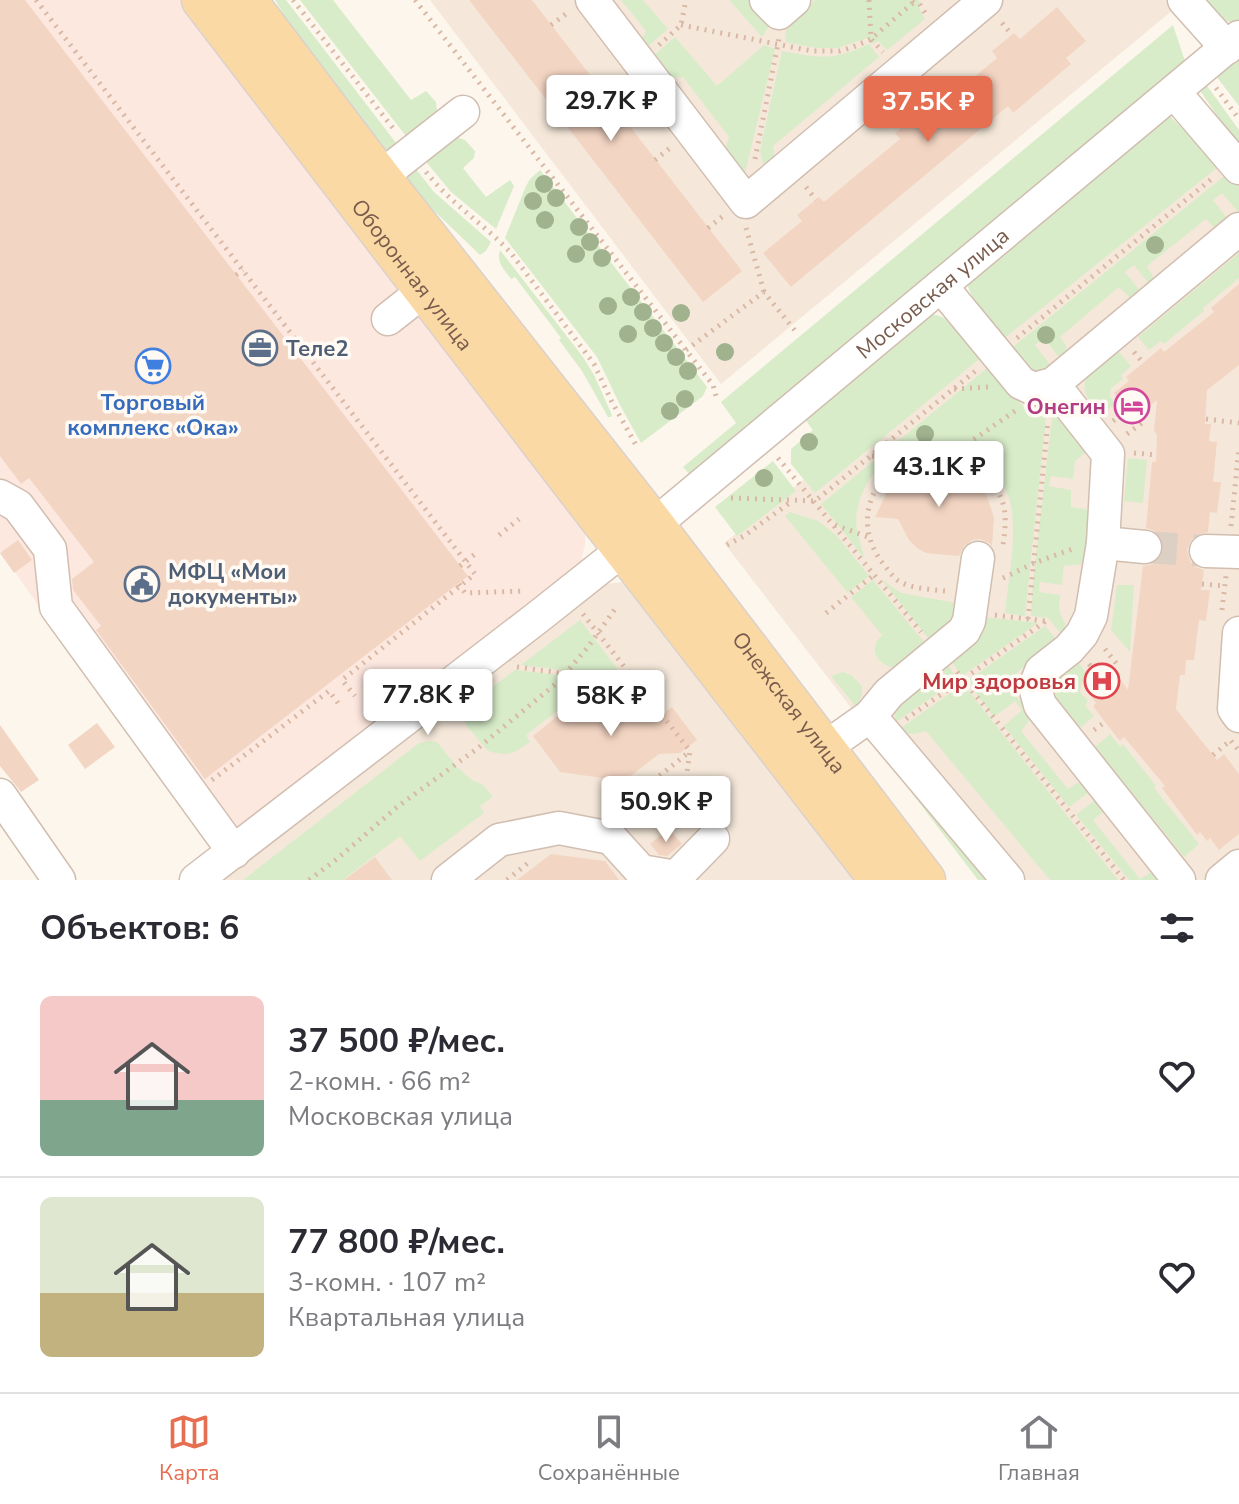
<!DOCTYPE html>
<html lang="ru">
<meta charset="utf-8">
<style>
:root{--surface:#fff;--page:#f2f2f3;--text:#2b2b33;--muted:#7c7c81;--line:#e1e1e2;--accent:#e76f51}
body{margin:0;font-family:"Nunito Sans",sans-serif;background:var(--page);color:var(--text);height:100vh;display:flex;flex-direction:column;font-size:30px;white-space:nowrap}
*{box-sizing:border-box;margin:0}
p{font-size:26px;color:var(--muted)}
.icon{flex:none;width:44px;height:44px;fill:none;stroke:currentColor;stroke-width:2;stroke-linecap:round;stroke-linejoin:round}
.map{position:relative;height:880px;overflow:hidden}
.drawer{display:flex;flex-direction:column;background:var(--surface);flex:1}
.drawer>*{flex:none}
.price{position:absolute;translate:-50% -68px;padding:0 18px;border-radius:8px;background:#fff;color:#222;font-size:26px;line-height:52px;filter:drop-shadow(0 2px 4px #0008)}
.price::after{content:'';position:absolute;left:50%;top:48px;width:24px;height:18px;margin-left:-12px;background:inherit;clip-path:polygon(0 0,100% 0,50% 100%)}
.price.current{background:var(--accent);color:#fff}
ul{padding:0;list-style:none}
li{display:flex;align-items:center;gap:24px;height:200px;padding:0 40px}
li+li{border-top:2px solid var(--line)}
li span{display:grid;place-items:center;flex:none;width:224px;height:160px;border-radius:12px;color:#555}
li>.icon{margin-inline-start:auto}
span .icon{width:96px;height:96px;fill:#fffc;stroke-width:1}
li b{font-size:34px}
h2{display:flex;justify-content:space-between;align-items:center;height:96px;padding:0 40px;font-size:34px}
.dock{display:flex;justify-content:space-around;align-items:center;height:112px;border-top:2px solid var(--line);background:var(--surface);font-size:22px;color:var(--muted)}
.dock a{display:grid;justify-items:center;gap:4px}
.dock .current{color:var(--accent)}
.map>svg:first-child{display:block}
.residential{fill:#f5e8da}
.commercial{fill:#fde8e0}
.green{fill:#d8ecc9}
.building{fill:#f3d5c3}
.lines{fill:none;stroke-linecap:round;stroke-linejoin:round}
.minor-tunnel{stroke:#dcd0c4;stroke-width:32;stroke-dasharray:32 16;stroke-linecap:butt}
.minor-casing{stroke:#d1beb0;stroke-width:35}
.major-casing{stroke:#dad1cd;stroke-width:43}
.path{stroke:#d9b8a5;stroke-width:5;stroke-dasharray:2 6;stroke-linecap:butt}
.minor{stroke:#fff;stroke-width:32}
.major{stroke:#fbd9a5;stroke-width:40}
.tree{fill:#a0b28e}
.labels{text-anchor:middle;stroke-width:7;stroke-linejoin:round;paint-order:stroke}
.street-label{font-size:22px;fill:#7a5c4d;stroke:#fffaf3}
.service-label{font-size:22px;font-weight:bold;fill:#4e5e75;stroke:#fffaf3;text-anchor:start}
.shop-label{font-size:22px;font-weight:bold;fill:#366cbe;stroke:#fffaf3}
.hotel-label{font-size:22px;font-weight:bold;fill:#b23c85;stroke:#fffaf3;text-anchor:end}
.health-label{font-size:22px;font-weight:bold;fill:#be3a42;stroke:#fffaf3;text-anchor:end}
</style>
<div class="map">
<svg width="1239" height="880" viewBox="0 0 1239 880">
<rect width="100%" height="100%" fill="#fdf6ec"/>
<!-- residential -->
<path class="residential" d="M 430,0 L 1185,0 L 721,384 Z
M 1239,129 L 1239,880 L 991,880 L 876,740 L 724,543 L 1016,311 Z
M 631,581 L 861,880 L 218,880 L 606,584 Z"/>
<!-- commercial -->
<path class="commercial" d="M 0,0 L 181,0 L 567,499 L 581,519 L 585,533 L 585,545 L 582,557 L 590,567 L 217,859 L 0,551 Z"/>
<!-- green -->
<path class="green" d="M 275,0 L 286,0 L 400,148 L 385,150 L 295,33 Z
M 300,0 L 333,0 L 411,100 L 426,91 L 436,102 L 437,112 L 409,140 Z
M 621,0 L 643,0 L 668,29 L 645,49 L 640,42 L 646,31 Z
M 729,0 L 755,0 L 773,20 L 762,37 Z
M 815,0 L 918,0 L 921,3 L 918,6 L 925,19 L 887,50 L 878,41 L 873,44 L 867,38 L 838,48 L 816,48 L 785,42 L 787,25 Z
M 1207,0 L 1239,0 L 1239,20 C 1223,26 1214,15 1202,4 Z
M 1173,25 L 1186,64 L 691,476 L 683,467 L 736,423 L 721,402 Z
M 675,37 L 717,86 L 764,45 L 775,49 L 745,173 L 738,170 L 724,153 L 729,137 L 683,77 L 667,78 L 651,58 Z
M 869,44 L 879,57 L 773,146 L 776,164 L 765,173 L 760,150 L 782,51 C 820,58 833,61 869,44 Z
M 1239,57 L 1239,106 L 1216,76 Z
M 1205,83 L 1239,130 L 1239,148 L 1201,92 Z
M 1169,115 L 1219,166 L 1001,341 L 971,294 L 968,287 L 969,280 Z
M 456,137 L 465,140 L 475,151 L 474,158 L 463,168 L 486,197 L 510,180 L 514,186 L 496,229 L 451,192 L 422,157 Z
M 412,164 L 434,192 L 491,242 L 486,251 L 480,255 L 425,202 L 406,178 Z
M 540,170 L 707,387 L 703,396 L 641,443 L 621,407 L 597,357 L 505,238 L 526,186 L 530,179 Z
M 1228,173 L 1239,187 L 1239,213 L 1222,193 L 1213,200 L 1230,222 L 1217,230 L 1206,219 L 1147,266 L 1154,278 L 1155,283 L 1151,286 L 1134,265 L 1125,272 L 1143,294 L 1130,298 L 1119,287 L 1060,337 L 1066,345 L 1067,355 L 1061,360 L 1044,338 L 1035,345 L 1052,367 L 1039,377 L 1008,351 Z
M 500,250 L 583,357 L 594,375 L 612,415 L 611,417 L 608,417 L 582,371 L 559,340 L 561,338 L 515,277 L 511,279 C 504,269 496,262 500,250 Z
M 1239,253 L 1239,278 L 1203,308 L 1204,311 L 1164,344 L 1161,341 L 1149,350 L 1138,337 Z
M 929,315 L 937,315 L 944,318 L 983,356 L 815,493 L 791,464 L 791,449 L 813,430 L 804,418 Z
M 1119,352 L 1131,366 L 1121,375 L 1123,379 L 1111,388 L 1110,396 L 1115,404 L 1101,415 C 1092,404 1079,393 1087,377 Z
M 991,365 L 1031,417 L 1047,408 L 1025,616 L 1005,613 C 1008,580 1018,534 1010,502 C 1002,467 964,439 927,443 C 893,446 862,478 857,511 C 854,528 861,544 865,559 L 821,504 Z
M 1053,408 L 1087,447 L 1085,453 L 1075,461 L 1073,479 L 1051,476 L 1049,486 L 1071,490 L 1071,507 L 1085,509 L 1090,513 L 1085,564 L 1064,566 L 1062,585 L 1040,582 L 1039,592 L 1060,595 C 1060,601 1058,608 1060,613 C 1064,623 1069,625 1062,635 L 1048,618 L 1031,616 L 1033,581 Z
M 1128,458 L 1147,460 L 1143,503 L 1124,501 Z
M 773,461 L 796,491 L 737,536 L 715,507 Z
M 790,512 L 818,521 L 837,536 L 869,576 L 848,593 L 785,516 Z
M 881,579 L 901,593 L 956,603 L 955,617 L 933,644 Z
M 873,580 L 928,647 L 898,669 C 880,666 865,652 882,635 L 851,597 Z
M 1117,585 L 1134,585 L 1130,652 L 1111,630 Z
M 983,617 L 1038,623 L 962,676 L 950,660 Z
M 580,620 L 619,671 L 611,676 L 521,665 Z
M 1045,626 L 1056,639 L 1005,683 L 1029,711 C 1031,721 1027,724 1021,731 L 1068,789 L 1077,783 L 1084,783 L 1103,806 L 1103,812 L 1093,820 L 1140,879 L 1153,871 L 1159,880 L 1129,880 L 1076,815 L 1095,800 L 1089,792 L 1069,807 L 1004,726 L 1022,710 L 1015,701 L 994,717 L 967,681 Z
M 1077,661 L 1088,675 L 1082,682 L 1080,692 L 1088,701 L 1085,705 L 1094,716 L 1079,729 C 1056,698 1041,690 1077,661 Z
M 946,663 L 958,679 L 896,722 L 894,710 L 899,703 Z
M 515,670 L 628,683 L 641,701 L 580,693 L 526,735 L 530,742 C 513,754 509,757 488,751 L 466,725 L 461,711 Z
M 843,672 L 851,675 L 862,686 L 862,695 L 856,707 L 831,676 Z
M 963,684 L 1118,880 L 1050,880 L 926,731 C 916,734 908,737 901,728 Z
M 1110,734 L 1120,747 L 1123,744 L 1156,786 L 1154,788 L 1199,844 L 1184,857 L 1095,747 Z
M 870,738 L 989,880 L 978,880 Z
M 429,741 L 437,742 L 458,768 L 472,780 L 483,785 L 493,797 L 480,806 L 484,813 L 420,861 L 400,836 L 343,880 L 243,880 L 419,743 Z"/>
<!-- building -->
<path class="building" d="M 0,0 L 25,0 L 468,576 L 205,779 L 96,630 L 101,626 L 73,590 L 72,579 L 94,562 L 29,478 L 21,484 L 0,456 Z
M 469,0 L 532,0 L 742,271 L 703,302 Z
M 1057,7 L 1086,41 L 1066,58 L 1071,64 L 1013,113 L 1008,106 L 791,287 L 763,253 L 802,221 L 797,215 L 819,197 L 824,202 L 900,139 L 895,133 L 917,115 L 922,121 L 997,58 L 992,51 L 1014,33 L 1020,39 Z
M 1239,284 L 1239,365 L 1207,390 L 1205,424 L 1211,424 L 1209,441 L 1217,442 L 1213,482 L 1221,482 L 1217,513 L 1210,512 L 1208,532 L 1196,535 L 1190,542 L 1187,550 L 1190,561 L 1195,567 L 1204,570 L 1201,590 L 1210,590 L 1206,621 L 1199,620 L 1194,660 L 1186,660 L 1185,675 L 1180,675 L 1176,709 L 1217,760 L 1224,754 L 1239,774 L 1239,834 L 1219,850 L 1210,838 L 1207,841 L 1200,832 L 1197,835 L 1162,788 L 1165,786 L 1124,737 L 1120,741 L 1105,722 L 1093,706 L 1096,703 L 1084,687 L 1110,666 L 1128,690 L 1143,566 L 1154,564 L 1160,559 L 1164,550 L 1162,538 L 1155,531 L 1146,528 L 1152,462 L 1156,462 L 1157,435 L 1154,431 L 1157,400 L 1134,418 L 1114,393 L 1129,381 L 1126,377 L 1161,348 L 1164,352 L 1214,312 L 1211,308 Z
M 939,464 L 952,466 L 972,477 L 987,496 L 994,518 L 992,546 L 989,543 L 980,539 L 972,540 L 964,546 L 959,556 L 926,553 L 917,548 L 909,540 L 898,519 L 875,517 L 890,486 L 898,478 L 919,467 Z
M 18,540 L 32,560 L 14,573 L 0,553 Z
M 581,697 L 644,705 L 656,719 L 672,707 L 697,740 L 680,753 L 659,754 L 624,781 L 560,772 L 533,736 Z
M 97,723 L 115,747 L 85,769 L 68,745 Z
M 0,725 L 39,780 L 21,792 L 0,766 Z
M 669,829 L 682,844 L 667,856 L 659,855 L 650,844 Z
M 551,854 L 605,861 L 619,880 L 517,880 Z
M 375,857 L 392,880 L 344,880 Z"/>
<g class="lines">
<!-- minor-tunnel -->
<path class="minor-tunnel" d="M 1145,547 L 1206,551"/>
<!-- minor casing -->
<g class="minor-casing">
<g id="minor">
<path d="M 592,0 L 746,202 L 986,0"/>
<path d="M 766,0 L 779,13 L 794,0"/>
<path d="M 1184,0 L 1227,48"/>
<path d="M 1174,92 L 1239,168"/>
<path d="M 380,177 L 463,112"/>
<path d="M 941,286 L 1021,383 L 1034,389 L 1053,384 L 1239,229"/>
<path d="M 388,319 L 426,289"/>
<path d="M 1053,384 L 1108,454 L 1103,543 L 1091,616 L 1082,634 L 1069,649 L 1041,671 L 1035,687 L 1040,705 L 1179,880"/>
<path d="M 0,496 L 18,506 L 50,549 L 56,607 L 234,852"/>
<path d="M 1103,543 L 1145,547"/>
<path d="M 1206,551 L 1239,552"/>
<path d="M 1239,633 L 1234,709 L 1239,716"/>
<path d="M 870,716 L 1008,880"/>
<path d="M 823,749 L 870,716 L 889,693 L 964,631 L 969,621 L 978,558"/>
<path d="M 0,795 L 59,880"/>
<path d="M 676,877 L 713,839"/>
<path id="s1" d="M 196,880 L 538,617 L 654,525 L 1239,37"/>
<path d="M 448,880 L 499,840 L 559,828 L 611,838 L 641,871 L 676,877 L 679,880"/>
<path d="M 1222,880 L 1239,866"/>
</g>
</g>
<!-- major casing -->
<g class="major-casing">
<g id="major">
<path id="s2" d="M 202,0 L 584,498 L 880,880"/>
<path id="s3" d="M 246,0 L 380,177 L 654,525 L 925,880"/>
</g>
</g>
<!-- path -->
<path class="path" d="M 36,0 L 475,574 L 342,680 L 355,696
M 293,0 L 396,132
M 415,0 L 713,385 L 716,396
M 869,0 L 871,39 L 883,52
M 913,0 L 919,3 L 927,16
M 1002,23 L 1012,35
M 551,25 L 570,11
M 681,25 L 812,51 L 840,51 L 853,47 L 871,39 L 915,1
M 659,45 L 681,25 L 686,0
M 1216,88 L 1239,119
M 603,92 L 618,80
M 904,105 L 914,117
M 755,159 L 779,39
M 655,160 L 670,148
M 426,172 C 450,203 484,224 511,253 L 594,364 L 612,402 L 637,447
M 806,187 L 816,200
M 708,228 L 723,216
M 746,228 L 764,292
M 236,275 L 243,270
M 1017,338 L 1214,177
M 686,350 L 764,292 L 797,333
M 1134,352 L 1143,363
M 954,389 L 988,387
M 1206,419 L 1239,423
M 1113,421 L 1128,409
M 1127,434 L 1146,420
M 954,453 L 1015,411
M 1134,453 L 1157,455
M 872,456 L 906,458
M 778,458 L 921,632
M 731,498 L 815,501 L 978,369
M 835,525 L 868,537
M 1231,526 L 1239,448
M 499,535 L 519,519
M 727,545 L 744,536 L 792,501
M 460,566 L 475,554
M 1003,578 L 1034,563 L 1075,548
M 459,584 L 465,593 L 525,591
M 1202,584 L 1225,586
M 945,591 C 929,589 911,589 897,580 C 893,577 889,571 885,566 C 845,519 878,454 939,454 C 957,454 970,459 983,472 C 1006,497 1008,512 1003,545
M 1222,610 L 1226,576
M 826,613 L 874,575
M 583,614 L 690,751 L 683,800
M 995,615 L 1045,621
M 1028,619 L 1048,421
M 1105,649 L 1119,667
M 1089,664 L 1098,675
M 517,667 L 613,680 L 629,674
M 957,672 L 1124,880
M 906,719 L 1046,621
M 1094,730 L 1105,722
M 1231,741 L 1239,751
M 1213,755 L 1231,740
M 212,780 L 329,691 L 341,707
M 616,811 L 689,752
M 309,880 L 337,859 L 397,807 L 478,748 L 558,682 L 588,647 L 615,609
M 507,880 L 528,863"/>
<!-- minor -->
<use href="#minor" class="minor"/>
<!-- major -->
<use href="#major" class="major"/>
</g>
<!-- trees -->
<g class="tree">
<circle cx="544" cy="184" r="9"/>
<circle cx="556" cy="198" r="9"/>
<circle cx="533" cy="201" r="9"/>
<circle cx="545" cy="220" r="9"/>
<circle cx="579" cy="227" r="9"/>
<circle cx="590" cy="242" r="9"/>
<circle cx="1155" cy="245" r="9"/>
<circle cx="576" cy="254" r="9"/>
<circle cx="602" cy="258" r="9"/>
<circle cx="631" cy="297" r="9"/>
<circle cx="608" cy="306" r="9"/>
<circle cx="643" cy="312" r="9"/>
<circle cx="681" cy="313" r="9"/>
<circle cx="653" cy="328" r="9"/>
<circle cx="628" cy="334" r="9"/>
<circle cx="1046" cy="335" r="9"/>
<circle cx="664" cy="343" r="9"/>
<circle cx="725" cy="352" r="9"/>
<circle cx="676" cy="357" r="9"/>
<circle cx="688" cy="371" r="9"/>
<circle cx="685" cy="399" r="9"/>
<circle cx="670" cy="411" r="9"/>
<circle cx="925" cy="434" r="9"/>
<circle cx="809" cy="442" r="9"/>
<circle cx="764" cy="478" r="9"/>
</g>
<!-- icons -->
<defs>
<g id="office-ring" transform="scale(1.8)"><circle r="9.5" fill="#fffaf3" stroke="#5c6f8a" stroke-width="1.5"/><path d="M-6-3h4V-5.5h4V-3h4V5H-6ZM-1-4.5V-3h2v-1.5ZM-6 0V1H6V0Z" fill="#5c6f8a"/></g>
<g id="supermarket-ring" transform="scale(1.8)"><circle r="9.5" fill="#fffaf3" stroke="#3f7fe0" stroke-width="1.5"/><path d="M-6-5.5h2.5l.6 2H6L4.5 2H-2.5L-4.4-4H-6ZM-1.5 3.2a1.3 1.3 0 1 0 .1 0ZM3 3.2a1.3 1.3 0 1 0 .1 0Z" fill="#3f7fe0"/></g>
<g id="hotel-ring" transform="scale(1.8)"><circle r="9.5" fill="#fffaf3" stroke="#d1479c" stroke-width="1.5"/><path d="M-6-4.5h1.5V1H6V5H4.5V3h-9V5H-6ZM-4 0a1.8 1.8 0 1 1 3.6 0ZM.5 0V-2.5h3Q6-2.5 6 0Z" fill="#d1479c"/></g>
<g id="civic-ring" transform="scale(1.8)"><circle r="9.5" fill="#fffaf3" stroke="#5c6f8a" stroke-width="1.5"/><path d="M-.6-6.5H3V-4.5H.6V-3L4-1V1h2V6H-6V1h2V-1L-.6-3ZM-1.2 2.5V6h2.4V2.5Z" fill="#5c6f8a"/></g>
<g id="hospital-ring" transform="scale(1.8)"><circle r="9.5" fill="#fffaf3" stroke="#e0444e" stroke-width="1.5"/><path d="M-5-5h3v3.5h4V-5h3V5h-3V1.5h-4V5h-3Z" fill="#e0444e"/></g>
</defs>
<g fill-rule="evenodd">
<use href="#office-ring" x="260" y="348"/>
<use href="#supermarket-ring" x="153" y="366"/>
<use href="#hotel-ring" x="1132" y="406"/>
<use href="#civic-ring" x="142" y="584"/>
<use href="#hospital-ring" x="1102" y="681"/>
</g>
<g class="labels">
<!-- street labels -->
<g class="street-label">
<text dy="8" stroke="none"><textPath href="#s2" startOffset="346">Оборонная улица</textPath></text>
<text dy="8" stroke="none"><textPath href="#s1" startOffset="942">Московская улица</textPath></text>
<text dy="8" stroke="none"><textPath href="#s3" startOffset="888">Онежская улица</textPath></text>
</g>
<!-- service labels -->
<g class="service-label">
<text x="286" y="356">Теле2</text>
<text x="168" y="579">МФЦ «Мои<tspan x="168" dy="25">документы»</tspan></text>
</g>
<!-- shop labels -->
<g class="shop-label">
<text x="153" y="410">Торговый<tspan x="153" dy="25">комплекс «Ока»</tspan></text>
</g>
<!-- hotel labels -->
<g class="hotel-label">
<text x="1106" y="414">Онегин</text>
</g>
<!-- health labels -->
<g class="health-label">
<text x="1076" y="689">Мир здоровья</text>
</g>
</g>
</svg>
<b class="price" style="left:611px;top:143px">29.7K ₽</b>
<b class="price current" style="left:928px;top:144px">37.5K ₽</b>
<b class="price" style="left:939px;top:509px">43.1K ₽</b>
<b class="price" style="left:428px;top:737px">77.8K ₽</b>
<b class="price" style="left:611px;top:738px">58K ₽</b>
<b class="price" style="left:666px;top:844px">50.9K ₽</b>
</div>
<section class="drawer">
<h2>Объектов: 6<svg class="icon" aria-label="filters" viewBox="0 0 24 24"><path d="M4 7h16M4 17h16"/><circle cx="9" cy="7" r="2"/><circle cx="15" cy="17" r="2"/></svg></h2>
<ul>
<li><span style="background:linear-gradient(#f6c9c9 65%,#7fa58c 0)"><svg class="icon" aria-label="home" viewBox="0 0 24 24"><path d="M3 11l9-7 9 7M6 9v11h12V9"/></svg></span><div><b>37 500 ₽/мес.</b><p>2-комн. · 66 m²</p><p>Московская улица</p></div><svg class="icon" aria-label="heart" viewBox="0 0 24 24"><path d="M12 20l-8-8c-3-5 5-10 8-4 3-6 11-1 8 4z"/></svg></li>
<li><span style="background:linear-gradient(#dfe7d0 60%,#c2b280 0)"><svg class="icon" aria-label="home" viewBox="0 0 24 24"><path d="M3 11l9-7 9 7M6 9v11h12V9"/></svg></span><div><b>77 800 ₽/мес.</b><p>3-комн. · 107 m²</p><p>Квартальная улица</p></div><svg class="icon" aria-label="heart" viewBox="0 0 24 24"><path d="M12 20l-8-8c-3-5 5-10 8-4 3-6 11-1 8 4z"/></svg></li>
</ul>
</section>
<nav class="dock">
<a class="current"><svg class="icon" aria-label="map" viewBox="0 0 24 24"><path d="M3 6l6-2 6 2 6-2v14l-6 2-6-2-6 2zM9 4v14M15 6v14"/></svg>Карта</a>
<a><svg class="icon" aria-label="saved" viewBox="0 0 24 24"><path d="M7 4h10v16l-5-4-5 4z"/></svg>Сохранённые</a>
<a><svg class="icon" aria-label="home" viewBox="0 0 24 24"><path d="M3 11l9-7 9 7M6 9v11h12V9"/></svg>Главная</a>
</nav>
